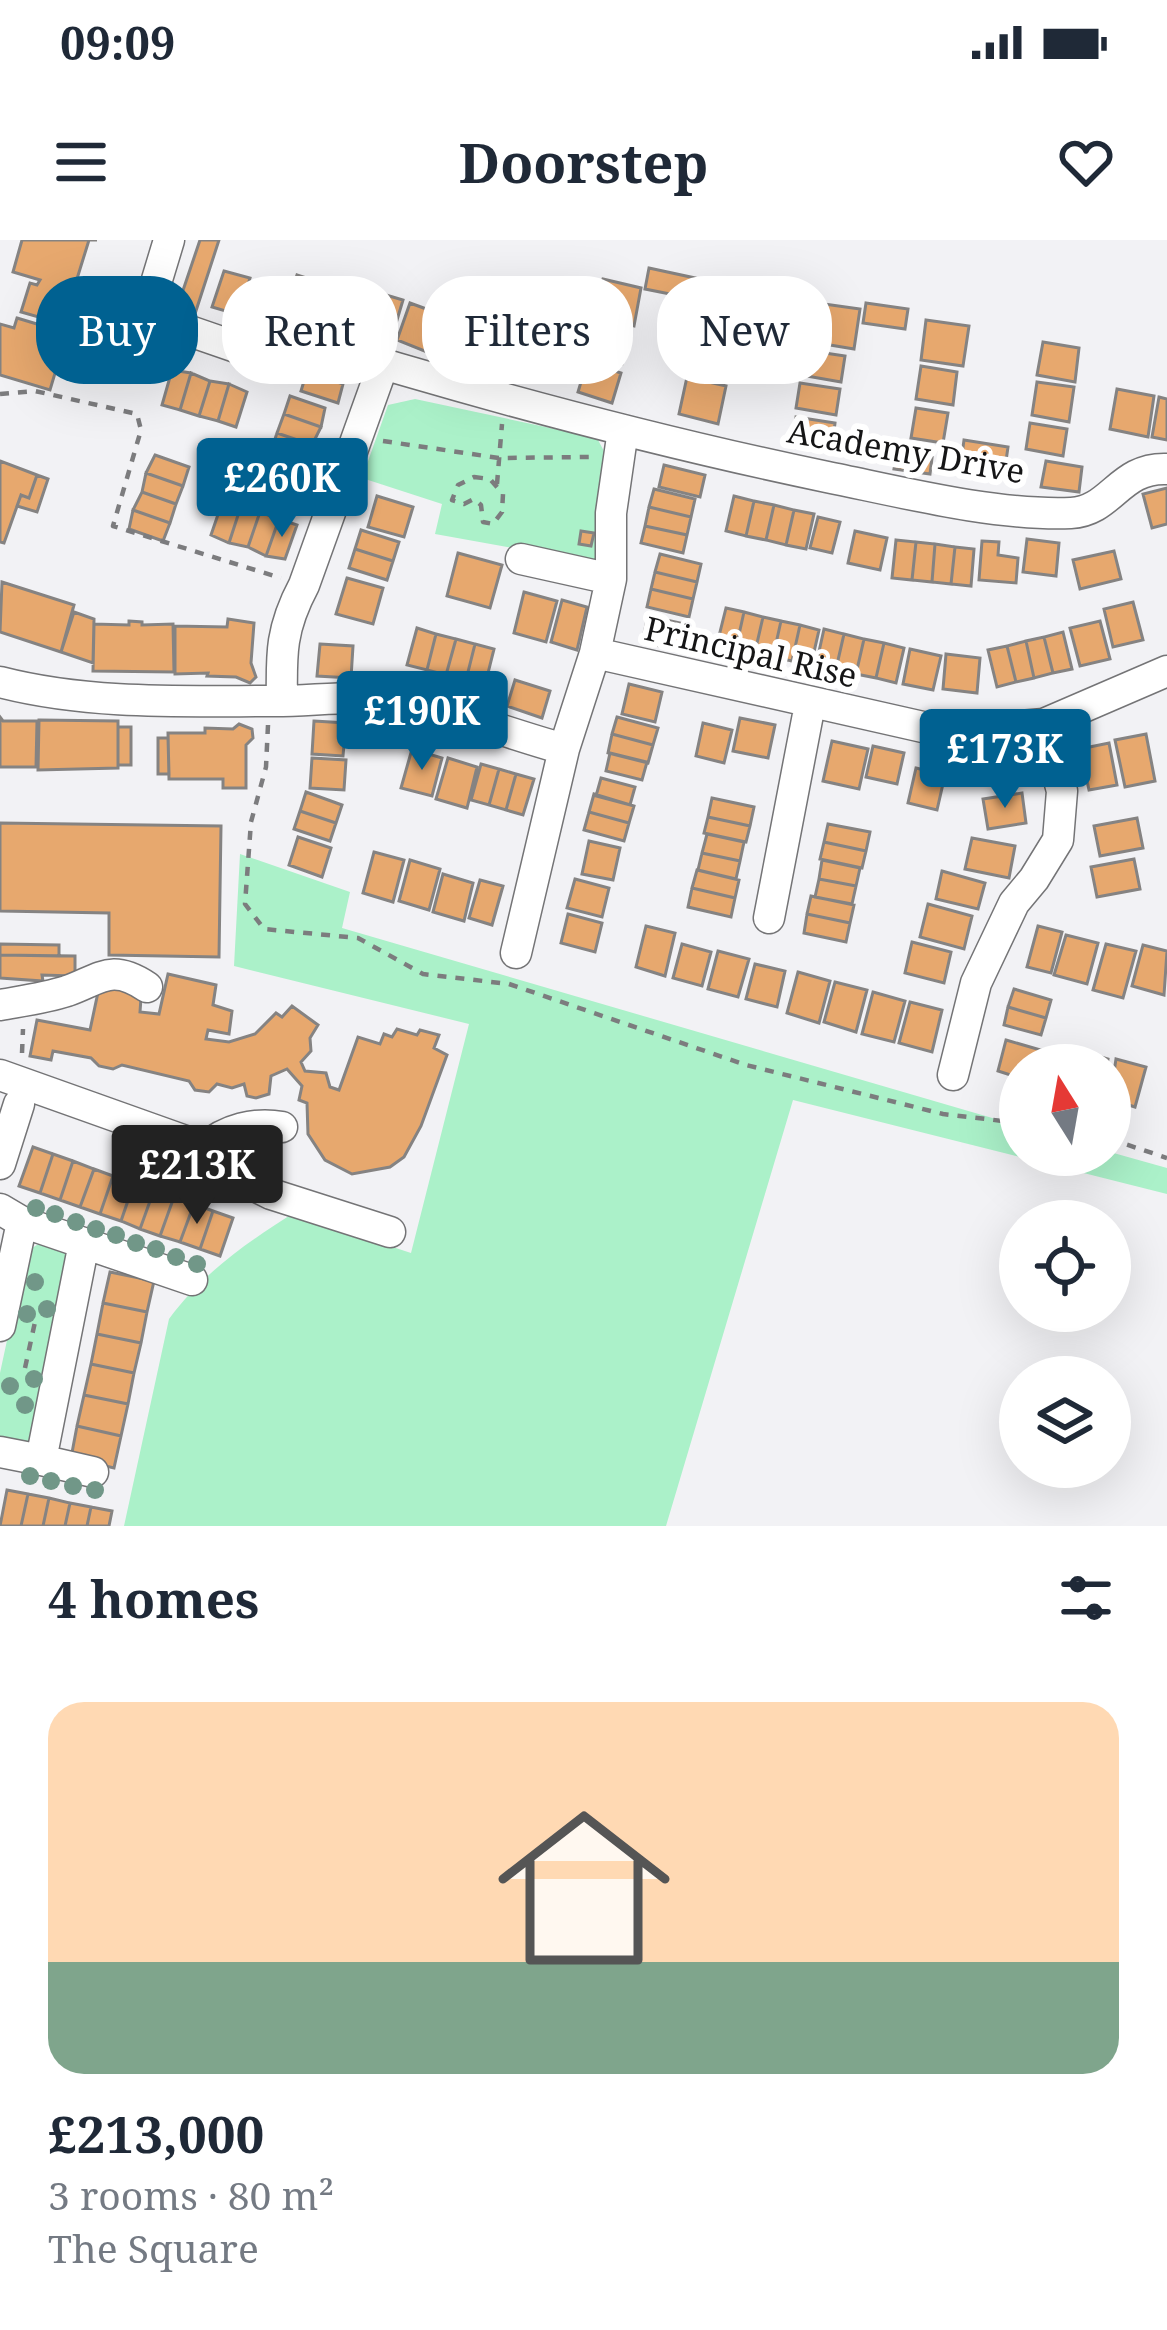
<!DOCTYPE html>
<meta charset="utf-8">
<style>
:root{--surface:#fff;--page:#f2f2f3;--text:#1f2937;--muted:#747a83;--line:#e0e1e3;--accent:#006191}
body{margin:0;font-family:"Noto Serif",serif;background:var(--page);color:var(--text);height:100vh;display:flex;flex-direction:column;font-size:45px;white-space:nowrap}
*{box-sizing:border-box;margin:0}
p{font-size:39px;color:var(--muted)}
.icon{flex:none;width:66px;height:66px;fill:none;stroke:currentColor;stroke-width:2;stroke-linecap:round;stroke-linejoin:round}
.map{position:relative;height:1286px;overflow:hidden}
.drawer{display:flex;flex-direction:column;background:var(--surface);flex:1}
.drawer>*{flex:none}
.banner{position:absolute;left:36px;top:36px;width:1095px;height:108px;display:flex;gap:24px}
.needle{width:78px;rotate:349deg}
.buttons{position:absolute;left:999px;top:804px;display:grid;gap:24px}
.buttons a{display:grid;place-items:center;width:132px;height:132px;border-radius:50%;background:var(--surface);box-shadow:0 12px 48px #0002;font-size:60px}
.price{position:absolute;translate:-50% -102px;padding:0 27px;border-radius:12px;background:var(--accent);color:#fff;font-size:39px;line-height:78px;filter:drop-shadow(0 3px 6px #0008)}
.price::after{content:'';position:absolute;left:50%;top:72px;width:36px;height:27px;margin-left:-18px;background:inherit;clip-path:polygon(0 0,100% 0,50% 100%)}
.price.selected{background:#222;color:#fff}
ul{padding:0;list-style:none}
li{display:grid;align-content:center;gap:24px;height:636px;padding:0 48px}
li+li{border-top:3px solid var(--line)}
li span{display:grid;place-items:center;height:372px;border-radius:36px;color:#555}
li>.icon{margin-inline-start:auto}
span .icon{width:216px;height:216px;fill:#fffc;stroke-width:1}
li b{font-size:51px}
h2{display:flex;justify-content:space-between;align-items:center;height:144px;padding:0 48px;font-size:51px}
.tag{padding:0 42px;border-radius:48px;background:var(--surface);box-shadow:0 12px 48px #0002;font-size:42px;line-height:108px}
.tag.selected{background:var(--accent);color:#fff}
.status{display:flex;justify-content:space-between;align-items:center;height:84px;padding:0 60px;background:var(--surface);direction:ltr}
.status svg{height:33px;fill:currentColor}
header{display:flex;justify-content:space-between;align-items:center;height:156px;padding:0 48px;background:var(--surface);font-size:54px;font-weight:700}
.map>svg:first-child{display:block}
.green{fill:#abf1c9}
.building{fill:#e7a86e;stroke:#858382;stroke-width:3}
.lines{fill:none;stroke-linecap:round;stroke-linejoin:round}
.minor-casing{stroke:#747476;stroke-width:33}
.path{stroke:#7c7c7e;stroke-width:4.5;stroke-dasharray:9 9;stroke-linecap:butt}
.minor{stroke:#fff;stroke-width:30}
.tree{fill:#719788}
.labels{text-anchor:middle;stroke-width:12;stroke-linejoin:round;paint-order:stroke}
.street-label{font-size:33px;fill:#151516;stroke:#fff}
</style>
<div class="status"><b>09:09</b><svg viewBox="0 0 49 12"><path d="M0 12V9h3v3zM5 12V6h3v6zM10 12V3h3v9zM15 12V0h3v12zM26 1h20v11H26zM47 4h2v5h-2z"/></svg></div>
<header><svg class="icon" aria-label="menu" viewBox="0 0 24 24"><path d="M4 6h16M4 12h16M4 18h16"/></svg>Doorstep<svg class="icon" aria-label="heart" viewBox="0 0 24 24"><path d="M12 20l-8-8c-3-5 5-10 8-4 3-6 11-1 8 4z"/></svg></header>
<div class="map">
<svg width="1167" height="1286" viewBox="0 0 1167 1286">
<rect width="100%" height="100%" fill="#f2f2f5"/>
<!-- green -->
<path class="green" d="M 415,159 L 597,198 L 606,215 L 607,325 L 435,294 L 442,264 L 362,238 L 388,165 Z
M 240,614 L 350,652 L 342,688 L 1020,886 L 1020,915 L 1110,915 L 1110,912 L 1167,928 L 1167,954 L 793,860 L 666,1286 L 124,1286 L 169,1079 C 203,1033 245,1004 292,974 L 411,1013 L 469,784 L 234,726 Z
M 43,1001 L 69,1014 L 31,1201 L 20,1206 L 0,1201 L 0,1133 L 26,1012 Z"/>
<!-- building -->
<path class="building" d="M 22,0 L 97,0 L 89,0 L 63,84 L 21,72 L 30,43 L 37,45 L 40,40 L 13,32 Z
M 200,0 L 219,0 L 192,83 L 174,77 Z
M 649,28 L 695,38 L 690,58 L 645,49 Z
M 224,31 L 250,38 L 239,75 L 212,67 Z
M 297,35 L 334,47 L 322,83 L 285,71 Z
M 603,39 L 641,48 L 634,86 L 594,76 Z
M 343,41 L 369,48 L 358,85 L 331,77 Z
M 258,42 L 285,49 L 273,86 L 247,78 Z
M 709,47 L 748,57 L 740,94 L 701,84 Z
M 376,52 L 403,60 L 392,97 L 365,89 Z
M 410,63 L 440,74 L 427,112 L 397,100 Z
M 817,63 L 860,69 L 854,109 L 812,102 Z
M 866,63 L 908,69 L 905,89 L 863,83 Z
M 443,77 L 476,88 L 465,124 L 431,113 Z
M 17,78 L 67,93 L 50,150 L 0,135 L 0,84 L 14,88 Z
M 926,80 L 969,86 L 963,126 L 921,120 Z
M 596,84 L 631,94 L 622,124 L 587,114 Z
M 697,92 L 735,102 L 728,139 L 688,129 Z
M 525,96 L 553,103 L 545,138 L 516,131 Z
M 481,97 L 516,106 L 510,138 L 473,129 Z
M 1043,102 L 1079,108 L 1075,142 L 1037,135 Z
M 805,110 L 845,116 L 841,142 L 801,135 Z
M 587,122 L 621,133 L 612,163 L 578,152 Z
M 921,126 L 957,132 L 953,165 L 916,159 Z
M 172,130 L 191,133 L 180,170 L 162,165 Z
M 307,131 L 343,144 L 338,163 L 301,151 Z
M 191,133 L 210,141 L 199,176 L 180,170 Z
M 687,137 L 726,146 L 718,184 L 679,174 Z
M 210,141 L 229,144 L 218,181 L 199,176 Z
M 1037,142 L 1074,147 L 1069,182 L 1032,175 Z
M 800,143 L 840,149 L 836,175 L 796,168 Z
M 229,144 L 247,152 L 236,187 L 218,181 Z
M 1117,149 L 1154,156 L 1148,197 L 1110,189 Z
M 290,156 L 325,168 L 321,187 L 284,174 Z
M 1159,157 L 1167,159 L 1167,200 L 1152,197 Z
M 916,168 L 948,173 L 943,203 L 911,198 Z
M 284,174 L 321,187 L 312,205 L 277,193 Z
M 796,177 L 835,183 L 832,209 L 792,202 Z
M 1030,183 L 1067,189 L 1063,216 L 1026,209 Z
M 277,193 L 312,205 L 307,224 L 271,211 Z
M 964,200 L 1008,207 L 1005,228 L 961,222 Z
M 899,203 L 933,210 L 930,234 L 894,229 Z
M 271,211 L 307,224 L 299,242 L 264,230 Z
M 155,215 L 189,227 L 183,246 L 146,233 Z
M 0,221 L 37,235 L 29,258 L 21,255 L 4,303 L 0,302 Z
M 1046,221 L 1082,227 L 1079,252 L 1041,247 Z
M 664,225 L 705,235 L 700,257 L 659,247 Z
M 146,233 L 183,246 L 176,264 L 142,252 Z
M 37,235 L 48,239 L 37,272 L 17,266 L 21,255 L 29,258 Z
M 1167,248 L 1167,284 L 1152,288 L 1143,254 Z
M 654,249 L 695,259 L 691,277 L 649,267 Z
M 142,252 L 176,264 L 170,283 L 133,270 Z
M 377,256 L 413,267 L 404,297 L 368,287 Z
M 734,256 L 754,261 L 746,296 L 726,291 Z
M 223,260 L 241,266 L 229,303 L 211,295 Z
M 754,261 L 774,265 L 766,300 L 746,296 Z
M 774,265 L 794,270 L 786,305 L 766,300 Z
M 241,266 L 260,272 L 248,307 L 229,303 Z
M 649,267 L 691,277 L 687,295 L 645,286 Z
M 133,270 L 170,283 L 163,301 L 129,289 Z
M 794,270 L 814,274 L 806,309 L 786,305 Z
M 260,272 L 279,279 L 266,316 L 248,307 Z
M 818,277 L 840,282 L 832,313 L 810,308 Z
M 279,279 L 297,285 L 285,319 L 266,316 Z
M 645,286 L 687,295 L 683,313 L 641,303 Z
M 361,290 L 399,302 L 393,321 L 355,309 Z
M 581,291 L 594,293 L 591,306 L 579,304 Z
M 855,291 L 887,298 L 880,330 L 848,323 Z
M 1027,299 L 1059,303 L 1056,336 L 1023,332 Z
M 896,300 L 916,302 L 912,340 L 892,338 Z
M 982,301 L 999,302 L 998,315 L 1018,318 L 1016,343 L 979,340 Z
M 916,302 L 935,304 L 932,342 L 912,340 Z
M 935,304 L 955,307 L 951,344 L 932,342 Z
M 955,307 L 974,309 L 971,346 L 951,344 Z
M 355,309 L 393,321 L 387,340 L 349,328 Z
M 1114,311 L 1121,339 L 1080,349 L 1073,320 Z
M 458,313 L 502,325 L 490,368 L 447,356 Z
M 660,314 L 701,324 L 697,342 L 655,332 Z
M 655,332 L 697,342 L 693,359 L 651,349 Z
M 347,338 L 383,348 L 373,384 L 336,374 Z
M 2,342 L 74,365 L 61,412 L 0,392 Z
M 651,349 L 693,359 L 689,377 L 647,367 Z
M 524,352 L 557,361 L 546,402 L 514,393 Z
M 562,360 L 587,367 L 577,410 L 551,402 Z
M 1133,362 L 1143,400 L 1113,407 L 1104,369 Z
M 726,368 L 744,372 L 736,408 L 717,404 Z
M 74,372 L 94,379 L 93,423 L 61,412 Z
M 744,372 L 763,377 L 755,412 L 736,408 Z
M 648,376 L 684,384 L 678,410 L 642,402 Z
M 763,377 L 781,381 L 773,417 L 755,412 Z
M 228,379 L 254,383 L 251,423 L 256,437 L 250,443 L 236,437 L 207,436 L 208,433 L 175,434 L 175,386 L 227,387 Z
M 129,381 L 142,382 L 142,385 L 173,384 L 174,432 L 93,431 L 94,384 L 129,385 Z
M 781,381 L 800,385 L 792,421 L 773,417 Z
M 1100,381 L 1110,419 L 1080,426 L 1070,388 Z
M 800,385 L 819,390 L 811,425 L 792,421 Z
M 417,388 L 436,394 L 427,430 L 407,425 Z
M 824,389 L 844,394 L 836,429 L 816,425 Z
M 1063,392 L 1072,429 L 1053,433 L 1044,397 Z
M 436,394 L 456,399 L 446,435 L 427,430 Z
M 844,394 L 864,399 L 856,434 L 836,429 Z
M 1044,397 L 1053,433 L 1034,438 L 1026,401 Z
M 456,399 L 475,404 L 466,440 L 446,435 Z
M 864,399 L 884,403 L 876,438 L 856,434 Z
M 1026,401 L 1034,438 L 1016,442 L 1007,406 Z
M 884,403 L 904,408 L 896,443 L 876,438 Z
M 320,404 L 353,406 L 351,438 L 317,436 Z
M 475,404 L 494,409 L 485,445 L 466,440 Z
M 1007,406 L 1016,442 L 997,447 L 988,410 Z
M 910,409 L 941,416 L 933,450 L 903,444 Z
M 946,414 L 980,418 L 977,453 L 943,449 Z
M 515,440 L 550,451 L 542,478 L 507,466 Z
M 629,444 L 662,452 L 655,482 L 622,474 Z
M 0,477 L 3,481 L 37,481 L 36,527 L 0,527 Z
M 617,477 L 658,488 L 653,505 L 612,494 Z
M 740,478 L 775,485 L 768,518 L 733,511 Z
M 39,480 L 118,481 L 118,528 L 38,530 Z
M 314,481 L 346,483 L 343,516 L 312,514 Z
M 703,483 L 732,490 L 724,523 L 696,516 Z
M 239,484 L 252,489 L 253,498 L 246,505 L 246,548 L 223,548 L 223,539 L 169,539 L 168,493 L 205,493 L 205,488 L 233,489 Z
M 118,487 L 131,487 L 131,525 L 118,525 Z
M 612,494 L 653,505 L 648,523 L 608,513 Z
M 1146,494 L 1155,541 L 1125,547 L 1115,500 Z
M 158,498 L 168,498 L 169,534 L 158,534 Z
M 832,501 L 868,509 L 859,549 L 823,541 Z
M 1109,503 L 1117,545 L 1089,550 L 1080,509 Z
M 873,506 L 904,513 L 897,544 L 866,537 Z
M 412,509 L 442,518 L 432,556 L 401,548 Z
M 1028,512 L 1033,542 L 1001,548 L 996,519 Z
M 610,513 L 647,522 L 642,540 L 606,531 Z
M 312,518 L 346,520 L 344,550 L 310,548 Z
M 448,518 L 477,527 L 467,568 L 436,559 Z
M 481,524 L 499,529 L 489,565 L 471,560 Z
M 916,528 L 945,535 L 937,570 L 908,563 Z
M 499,529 L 516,534 L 506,570 L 489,565 Z
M 516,534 L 534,539 L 523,575 L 506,570 Z
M 601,538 L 635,547 L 630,565 L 596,556 Z
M 306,552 L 342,565 L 336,583 L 300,571 Z
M 1022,553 L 1026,583 L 988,589 L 983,559 Z
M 594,554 L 634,566 L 629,583 L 589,572 Z
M 712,558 L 754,567 L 750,586 L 708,577 Z
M 300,571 L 336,583 L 330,601 L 294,589 Z
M 589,572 L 629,583 L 624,601 L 584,590 Z
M 708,577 L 750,586 L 746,602 L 704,593 Z
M 1137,578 L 1143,608 L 1100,616 L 1094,586 Z
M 0,583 L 221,586 L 219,717 L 109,715 L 109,673 L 0,671 Z
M 828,584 L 870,592 L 866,611 L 824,602 Z
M 707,594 L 744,602 L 740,621 L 702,613 Z
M 298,597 L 331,608 L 322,637 L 289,625 Z
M 972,598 L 1015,606 L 1009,638 L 965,629 Z
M 589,601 L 620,608 L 613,640 L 582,634 Z
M 824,602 L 866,611 L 862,628 L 820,619 Z
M 374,612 L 404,620 L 393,662 L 363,653 Z
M 702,613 L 740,621 L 736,639 L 698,630 Z
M 1134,619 L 1140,649 L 1097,657 L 1091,627 Z
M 410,620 L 440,629 L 429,670 L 399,661 Z
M 822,620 L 860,628 L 856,646 L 819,639 Z
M 697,630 L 739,640 L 735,658 L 692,648 Z
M 942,631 L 985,643 L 978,669 L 936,659 Z
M 443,634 L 473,643 L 464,681 L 433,672 Z
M 575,639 L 609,648 L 602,677 L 567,668 Z
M 819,639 L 856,646 L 852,664 L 815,657 Z
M 480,640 L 503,646 L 492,685 L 469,678 Z
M 692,648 L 735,658 L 731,677 L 688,667 Z
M 811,656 L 854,665 L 850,683 L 807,674 Z
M 928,664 L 972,676 L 964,709 L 920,697 Z
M 568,674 L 602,683 L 595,712 L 561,703 Z
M 807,674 L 850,683 L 846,702 L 804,693 Z
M 646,686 L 675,693 L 665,736 L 636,727 Z
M 1038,686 L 1062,692 L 1051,733 L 1027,727 Z
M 1066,695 L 1098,703 L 1087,744 L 1054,735 Z
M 912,702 L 951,712 L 944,743 L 905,733 Z
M 0,704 L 59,705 L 59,716 L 0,715 Z
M 682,704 L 711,712 L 702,746 L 673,738 Z
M 1106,704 L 1136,711 L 1123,758 L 1093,750 Z
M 1143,705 L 1167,711 L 1164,755 L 1132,746 Z
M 718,711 L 749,719 L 738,757 L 708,749 Z
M 0,715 L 75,716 L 75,736 L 42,735 L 43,741 L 0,738 Z
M 755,724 L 785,731 L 777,767 L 746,759 Z
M 798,732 L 830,741 L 819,783 L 787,773 Z
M 168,734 L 216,745 L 213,765 L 232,771 L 229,794 L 208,790 L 206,799 L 229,802 L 255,794 L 276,773 L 282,777 L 292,766 L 318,785 L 310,798 L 311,811 L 301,822 L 305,831 L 326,833 L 330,847 L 339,850 L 358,797 L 380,804 L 384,794 L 392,797 L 397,789 L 417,795 L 420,790 L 439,795 L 434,808 L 447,815 L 421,886 L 404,917 L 390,927 L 352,934 L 325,920 L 308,894 L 307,863 L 299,860 L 302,846 L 287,829 L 271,836 L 269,854 L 256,858 L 247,856 L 244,844 L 232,848 L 217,844 L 209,852 L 195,850 L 189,841 L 122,825 L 113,829 L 99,826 L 91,818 L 53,811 L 51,820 L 30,816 L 37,780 L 90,790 L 100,743 L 135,748 L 141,758 L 140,772 L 159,774 Z
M 835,742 L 867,750 L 856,792 L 824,782 Z
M 1014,749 L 1051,760 L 1046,778 L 1008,767 Z
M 873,752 L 905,761 L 894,802 L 862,794 Z
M 910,762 L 942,770 L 932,812 L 899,803 Z
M 1008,767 L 1046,778 L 1041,795 L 1004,785 Z
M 1006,800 L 1051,813 L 1048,825 L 1020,825 L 1020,838 L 998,831 Z
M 1078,810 L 1108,819 L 1107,825 L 1074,825 Z
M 1116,819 L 1146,827 L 1135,867 L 1110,859 Z
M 33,907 L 53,914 L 40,953 L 19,946 Z
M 53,914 L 73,921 L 60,960 L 40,953 Z
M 73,921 L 94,929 L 80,967 L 60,960 Z
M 94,929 L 113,936 L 100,974 L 80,967 Z
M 113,936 L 134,943 L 121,981 L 100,974 Z
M 134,943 L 154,950 L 140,989 L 121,981 Z
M 154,950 L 174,957 L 160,996 L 140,989 Z
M 174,957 L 194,964 L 180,1002 L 160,996 Z
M 194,964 L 213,971 L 200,1009 L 180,1002 Z
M 213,971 L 233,978 L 220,1016 L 200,1009 Z
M 110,1032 L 154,1041 L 147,1072 L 103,1063 Z
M 103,1063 L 147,1072 L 141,1103 L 97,1094 Z
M 97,1094 L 141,1103 L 134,1133 L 91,1124 Z
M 91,1124 L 134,1133 L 128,1164 L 84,1155 Z
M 84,1155 L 128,1164 L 121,1196 L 77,1186 Z
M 77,1186 L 121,1196 L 114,1228 L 71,1218 Z
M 7,1250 L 28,1254 L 21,1286 L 0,1286 Z
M 28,1254 L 49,1258 L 43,1286 L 21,1286 Z
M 49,1258 L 70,1263 L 65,1286 L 43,1286 Z
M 70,1263 L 91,1267 L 87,1286 L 65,1286 Z
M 91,1267 L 112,1271 L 109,1286 L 87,1286 Z"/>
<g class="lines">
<!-- minor casing -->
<g class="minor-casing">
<path id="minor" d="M 169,0 L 146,76 L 262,116 L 287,95 C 465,150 644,199 827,237 C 901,252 995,276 1071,273 C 1112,271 1119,227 1167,229
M 521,319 L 611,339
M 595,413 L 945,492 L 1044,484 L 1167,431
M 0,442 C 89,465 184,461 275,461 C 316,461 355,454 395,461 C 452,471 509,494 564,509 L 595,413 L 611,339 L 611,273 L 623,190
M 282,461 C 281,413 281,388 304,345 L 383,125
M 769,678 L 810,464
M 516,713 L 564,509
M 0,765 C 22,761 45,758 67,751 C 101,739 111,723 147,747
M 0,835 L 205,908 L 233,935 L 271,954 L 390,992
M 953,835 L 976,743 L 1014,663 L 1034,639 L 1058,600 L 1062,551 L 1044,484
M 205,908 C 226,889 255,882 282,887
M 0,924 L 19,864
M 0,969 L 22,982 L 192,1040
M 0,1086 L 22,982
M 0,1212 L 41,1220 L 84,1003
M 41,1220 L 93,1232"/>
</g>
<!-- path -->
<path class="path" d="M 0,154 L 35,151 L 137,174 L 141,190 L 113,286 L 281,338
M 383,201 L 499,218 L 591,217
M 474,237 L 490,239 L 503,254 L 502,272 L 493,284 L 483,282 L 481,265 L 474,259 L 464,264 L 452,260 L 458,245 Z
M 497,244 L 502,184
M 268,485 L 266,527 L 251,582 L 245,664 L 264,689 L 358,698 L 423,734 L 509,744 L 746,825 L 943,874 L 1020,883
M 22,813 L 23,789
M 1110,899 L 1167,918
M 25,1128 L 35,1082"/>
<!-- minor -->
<use href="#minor" class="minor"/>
</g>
<!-- trees -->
<g class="tree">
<circle cx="36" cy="968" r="9"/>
<circle cx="55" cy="974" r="9"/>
<circle cx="76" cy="982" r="9"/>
<circle cx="96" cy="989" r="9"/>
<circle cx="116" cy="995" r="9"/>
<circle cx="136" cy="1003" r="9"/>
<circle cx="156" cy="1009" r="9"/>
<circle cx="176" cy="1017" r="9"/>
<circle cx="197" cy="1024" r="9"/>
<circle cx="35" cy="1042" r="9"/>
<circle cx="47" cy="1069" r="9"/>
<circle cx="27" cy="1074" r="9"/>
<circle cx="34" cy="1139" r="9"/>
<circle cx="10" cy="1146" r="9"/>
<circle cx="25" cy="1165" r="9"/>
<circle cx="30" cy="1236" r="9"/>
<circle cx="51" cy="1241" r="9"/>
<circle cx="73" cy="1246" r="9"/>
<circle cx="95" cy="1250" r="9"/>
</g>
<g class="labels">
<!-- street labels -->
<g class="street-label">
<text transform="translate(906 211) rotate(10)" y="12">Academy Drive</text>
<text transform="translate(751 412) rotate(13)" y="12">Principal Rise</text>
</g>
</g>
</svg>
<div class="buttons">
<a><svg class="needle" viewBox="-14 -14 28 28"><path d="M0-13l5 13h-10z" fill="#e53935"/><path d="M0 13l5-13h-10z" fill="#747a83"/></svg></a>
<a><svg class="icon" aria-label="locate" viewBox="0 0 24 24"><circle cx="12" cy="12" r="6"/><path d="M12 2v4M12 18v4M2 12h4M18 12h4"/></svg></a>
<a><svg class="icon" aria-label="layers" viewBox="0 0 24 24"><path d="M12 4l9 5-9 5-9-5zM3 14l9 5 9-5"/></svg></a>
</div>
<b class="price" style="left:282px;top:300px">£260K</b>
<b class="price" style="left:422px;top:533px">£190K</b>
<b class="price" style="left:1005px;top:571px">£173K</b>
<b class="price selected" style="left:197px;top:987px">£213K</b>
<div class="banner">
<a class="tag selected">Buy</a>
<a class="tag">Rent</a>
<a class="tag">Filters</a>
<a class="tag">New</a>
</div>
</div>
<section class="drawer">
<h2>4 homes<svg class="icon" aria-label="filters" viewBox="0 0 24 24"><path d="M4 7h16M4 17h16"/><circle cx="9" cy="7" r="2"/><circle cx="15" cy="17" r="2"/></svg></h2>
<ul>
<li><span style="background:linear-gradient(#ffd9b3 70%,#7fa58c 0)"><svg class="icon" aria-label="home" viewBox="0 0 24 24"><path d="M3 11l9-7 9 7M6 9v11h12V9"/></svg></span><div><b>£213,000</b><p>3 rooms · 80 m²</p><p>The Square</p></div></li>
</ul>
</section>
